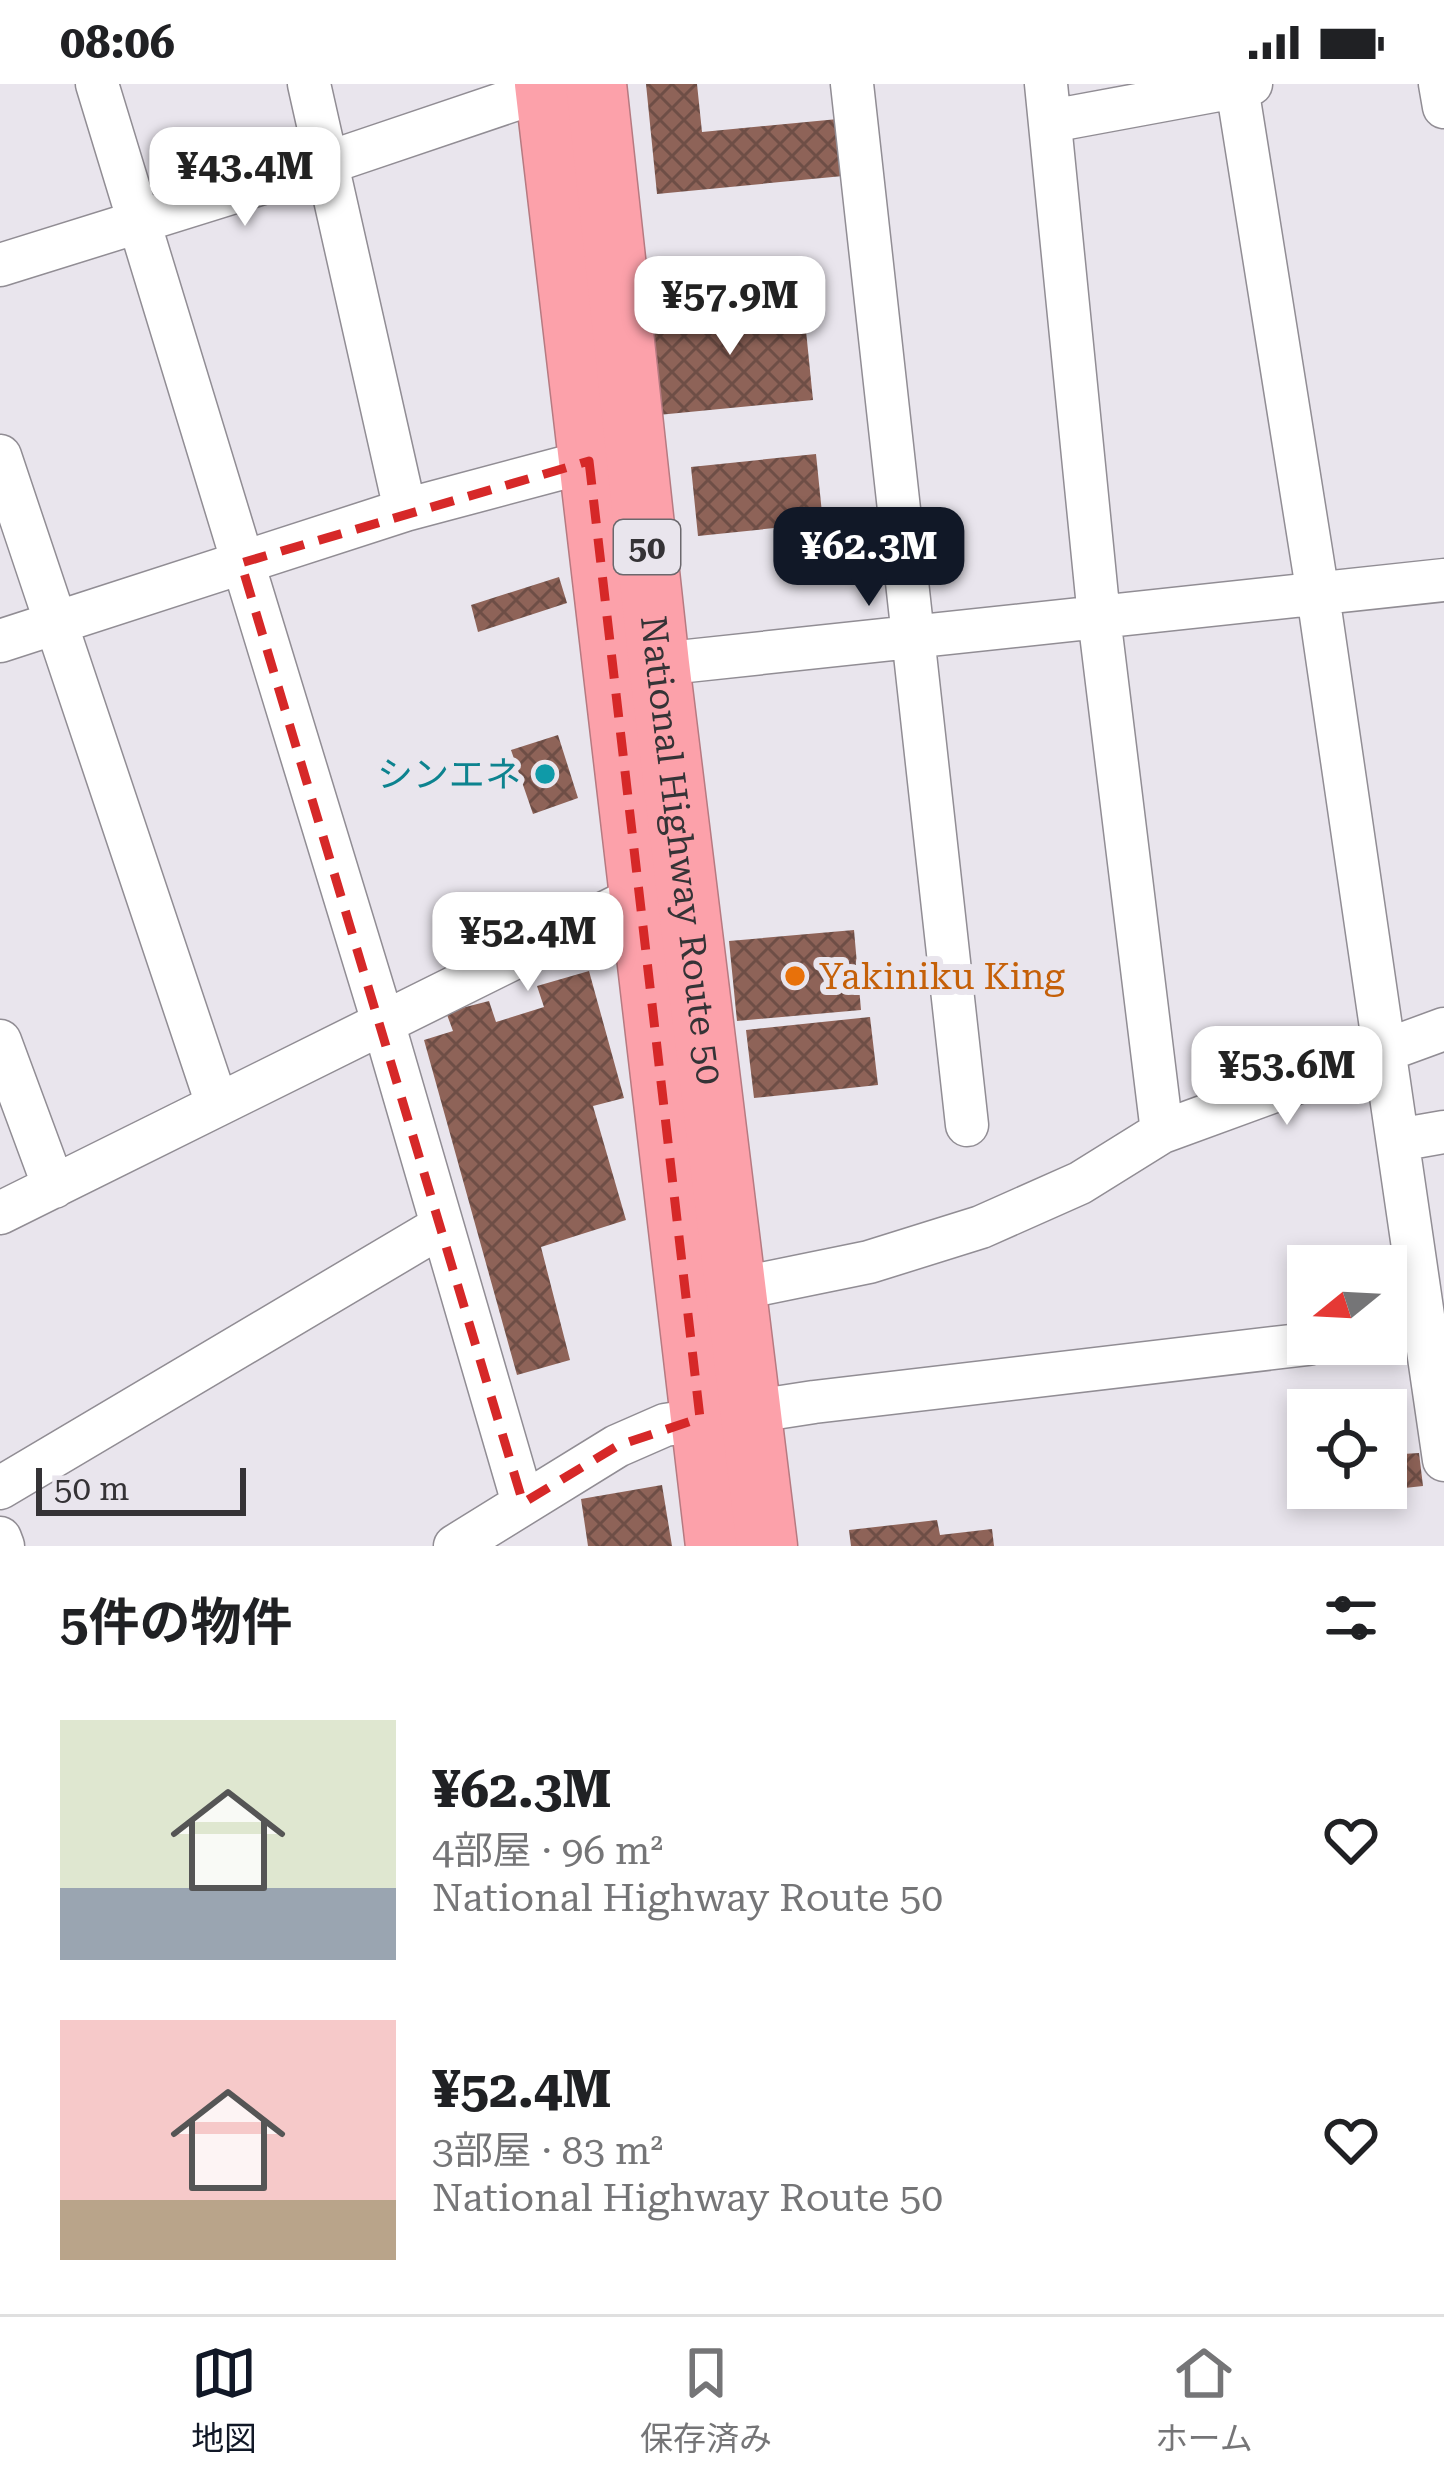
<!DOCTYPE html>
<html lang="ja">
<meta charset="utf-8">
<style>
:root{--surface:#fff;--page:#f6f6f6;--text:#202124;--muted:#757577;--line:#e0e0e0;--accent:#111827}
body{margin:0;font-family:"Roboto Serif","Noto Sans JP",serif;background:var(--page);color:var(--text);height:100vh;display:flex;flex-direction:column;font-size:45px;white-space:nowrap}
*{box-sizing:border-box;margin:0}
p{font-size:39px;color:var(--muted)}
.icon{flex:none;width:66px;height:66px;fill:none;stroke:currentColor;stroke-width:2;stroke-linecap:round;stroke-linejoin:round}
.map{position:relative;height:1462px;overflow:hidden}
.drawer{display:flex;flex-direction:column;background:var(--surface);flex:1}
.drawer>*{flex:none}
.needle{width:78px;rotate:252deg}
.fabs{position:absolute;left:1287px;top:1161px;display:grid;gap:24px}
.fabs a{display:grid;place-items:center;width:120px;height:120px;border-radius:0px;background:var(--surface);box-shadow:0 6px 18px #0003;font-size:60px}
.scale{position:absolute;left:36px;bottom:30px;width:210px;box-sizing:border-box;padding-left:12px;border:6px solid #353336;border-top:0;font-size:33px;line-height:42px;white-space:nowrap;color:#353336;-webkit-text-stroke:9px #e9e5ed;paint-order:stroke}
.price{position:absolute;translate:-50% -102px;padding:0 27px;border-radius:24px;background:#fff;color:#222;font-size:39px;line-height:78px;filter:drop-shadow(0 3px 6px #0008)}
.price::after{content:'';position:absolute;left:50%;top:72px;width:36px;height:27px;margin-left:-18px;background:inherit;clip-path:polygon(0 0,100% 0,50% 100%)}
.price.on{background:var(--accent);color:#fff}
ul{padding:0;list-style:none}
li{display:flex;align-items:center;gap:36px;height:300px;padding:0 60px}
li span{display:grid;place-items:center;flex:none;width:336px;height:240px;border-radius:0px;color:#555}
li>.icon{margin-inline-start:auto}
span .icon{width:144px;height:144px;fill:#fffc;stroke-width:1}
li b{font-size:51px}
h2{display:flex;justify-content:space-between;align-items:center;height:144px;padding:0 60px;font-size:51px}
.status{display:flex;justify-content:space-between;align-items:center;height:84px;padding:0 60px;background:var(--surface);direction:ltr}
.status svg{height:33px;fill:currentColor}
.menu{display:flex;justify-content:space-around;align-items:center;height:168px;border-top:3px solid var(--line);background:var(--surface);font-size:33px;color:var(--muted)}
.menu a{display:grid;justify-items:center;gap:6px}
.menu .on{color:var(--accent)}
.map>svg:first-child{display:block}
.building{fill:url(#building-cross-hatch)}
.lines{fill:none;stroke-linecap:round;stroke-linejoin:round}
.minor-casing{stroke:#918d94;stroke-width:45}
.highway-casing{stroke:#b67a81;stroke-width:63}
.minor{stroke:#fff;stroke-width:42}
.highway{stroke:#fca1aa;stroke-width:60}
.marked{fill:none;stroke:#d62828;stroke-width:9;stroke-dasharray:24 15;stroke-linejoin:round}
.culture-dot{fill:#0f9aa8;stroke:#e9e5ed;stroke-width:4.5}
.food-dot{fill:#e8710a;stroke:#e9e5ed;stroke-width:4.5}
.labels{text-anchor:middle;stroke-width:12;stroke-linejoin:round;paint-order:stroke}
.shield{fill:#e9e5ed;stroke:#6b686d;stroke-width:3}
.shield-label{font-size:33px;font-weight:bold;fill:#353336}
.culture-label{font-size:36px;fill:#0d838f;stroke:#e9e5ed;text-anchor:end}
.street-label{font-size:36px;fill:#353336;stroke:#e9e5ed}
.food-label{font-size:36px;fill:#c56008;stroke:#e9e5ed;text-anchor:start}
</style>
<div class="status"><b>08:06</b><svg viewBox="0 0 49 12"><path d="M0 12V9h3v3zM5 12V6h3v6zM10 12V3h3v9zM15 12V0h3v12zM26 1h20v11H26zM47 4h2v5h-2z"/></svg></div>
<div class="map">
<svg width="1444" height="1462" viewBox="0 0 1444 1462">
<defs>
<pattern id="building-cross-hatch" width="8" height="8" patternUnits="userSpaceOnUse" patternTransform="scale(3)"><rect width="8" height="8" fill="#8e6358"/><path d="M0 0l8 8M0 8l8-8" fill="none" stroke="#6e4e46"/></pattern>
</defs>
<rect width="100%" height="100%" fill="#e9e5ed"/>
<!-- building -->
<path class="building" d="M 646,0 L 697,0 L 702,48 L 838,35 L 843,92 L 657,110 Z
M 803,217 L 813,316 L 658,331 L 648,232 Z
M 816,370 L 823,439 L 698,452 L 691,383 Z
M 559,493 L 567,519 L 478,548 L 471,521 Z
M 558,651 L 578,714 L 533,730 L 511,666 Z
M 854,846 L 861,926 L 737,937 L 729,857 Z
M 589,887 L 624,1014 L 593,1022 L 626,1136 L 541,1163 L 570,1276 L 517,1291 L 424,956 L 453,947 L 446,928 L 489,917 L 496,938 L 544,923 L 537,902 Z
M 870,933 L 878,1001 L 754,1014 L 746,946 Z
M 1343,1311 L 1345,1326 L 1313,1326 L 1312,1315 Z
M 1419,1369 L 1423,1402 L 1386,1406 L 1386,1371 Z
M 662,1401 L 672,1462 L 588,1462 L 581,1415 Z
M 1320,1404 L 1382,1404 L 1382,1407 L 1321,1414 Z
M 937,1436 L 940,1451 L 992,1445 L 994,1462 L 851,1462 L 849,1446 Z"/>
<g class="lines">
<!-- minor casing -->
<g class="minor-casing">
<path id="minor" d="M 97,0 L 383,938 L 523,1419
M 309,0 L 405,426
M 852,0 L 967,1041
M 1046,0 L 1099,533 L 1162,1048
M 1440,0 L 1444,23
M 1237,3 L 1318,511 L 1444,1376
M 1051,37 L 1251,0
M 0,181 L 327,79 L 546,5
M 0,372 L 217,1020
M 0,557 L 405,426 L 589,377
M 659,580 L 1444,496
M 0,957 L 54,1103
M 1398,1056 L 1444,1048
M 0,1129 L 639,812
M 737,1205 L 869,1178 L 981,1143 L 1080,1099 L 1162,1048 L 1444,945
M 0,1404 L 440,1143
M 0,1454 L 3,1462
M 455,1462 L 617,1362 L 665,1341 L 814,1318 L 1308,1260"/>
</g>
<!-- highway casing -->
<g class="highway-casing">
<g id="highway">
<path d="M 545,0 L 716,1462"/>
<path id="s1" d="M 596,0 L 659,580 L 767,1462"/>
</g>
</g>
<!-- minor -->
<use href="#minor" class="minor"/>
<!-- highway -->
<use href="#highway" class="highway"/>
</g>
<!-- marked area -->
<path class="marked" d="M 589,377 L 700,1334 L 617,1362 L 523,1419 L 241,479 Z"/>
<!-- markers -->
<circle class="culture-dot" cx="545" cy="690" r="12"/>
<circle class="food-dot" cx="795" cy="892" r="12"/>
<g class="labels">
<!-- shield labels -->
<rect class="shield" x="614" y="436" width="66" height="54" rx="9"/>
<g class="shield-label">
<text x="647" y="475">50</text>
</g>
<!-- culture labels -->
<g class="culture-label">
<text x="521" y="703">シンエネ</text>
</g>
<!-- street labels -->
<g class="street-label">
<text dy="13" stroke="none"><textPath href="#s1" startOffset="771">National Highway Route 50</textPath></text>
</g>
<!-- food labels -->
<g class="food-label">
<text x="819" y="905">Yakiniku King</text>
</g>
</g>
</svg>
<div class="fabs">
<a><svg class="needle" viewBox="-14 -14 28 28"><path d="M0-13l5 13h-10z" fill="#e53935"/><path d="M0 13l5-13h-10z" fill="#757577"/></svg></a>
<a><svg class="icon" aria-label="locate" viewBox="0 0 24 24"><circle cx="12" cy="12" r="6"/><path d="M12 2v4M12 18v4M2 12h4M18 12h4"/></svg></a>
</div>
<div class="scale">50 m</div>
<b class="price" style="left:245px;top:145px">¥43.4M</b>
<b class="price" style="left:730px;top:274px">¥57.9M</b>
<b class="price on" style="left:869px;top:525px">¥62.3M</b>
<b class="price" style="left:528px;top:910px">¥52.4M</b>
<b class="price" style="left:1287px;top:1044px">¥53.6M</b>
</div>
<section class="drawer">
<h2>5件の物件<svg class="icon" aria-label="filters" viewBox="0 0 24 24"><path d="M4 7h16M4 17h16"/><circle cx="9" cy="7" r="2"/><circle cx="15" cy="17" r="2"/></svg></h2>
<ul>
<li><span style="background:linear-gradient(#dfe7d0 70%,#9aa5b1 0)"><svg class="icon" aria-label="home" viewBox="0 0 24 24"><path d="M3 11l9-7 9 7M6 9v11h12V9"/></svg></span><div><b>¥62.3M</b><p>4部屋 · 96 m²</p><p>National Highway Route 50</p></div><svg class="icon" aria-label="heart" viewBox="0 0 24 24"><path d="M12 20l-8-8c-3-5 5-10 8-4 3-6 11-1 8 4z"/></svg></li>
<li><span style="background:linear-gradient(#f6c9c9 75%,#b9a48a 0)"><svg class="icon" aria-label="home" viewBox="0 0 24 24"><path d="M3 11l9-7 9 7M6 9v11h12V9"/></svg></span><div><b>¥52.4M</b><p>3部屋 · 83 m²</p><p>National Highway Route 50</p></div><svg class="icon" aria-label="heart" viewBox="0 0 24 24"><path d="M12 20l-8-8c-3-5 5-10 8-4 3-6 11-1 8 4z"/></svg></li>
</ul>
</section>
<nav class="menu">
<a class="on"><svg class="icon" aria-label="map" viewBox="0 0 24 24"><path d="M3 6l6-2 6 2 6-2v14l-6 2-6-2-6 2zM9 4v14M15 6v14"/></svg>地図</a>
<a><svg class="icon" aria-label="saved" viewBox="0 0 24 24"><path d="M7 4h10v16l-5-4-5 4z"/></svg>保存済み</a>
<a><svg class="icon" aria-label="home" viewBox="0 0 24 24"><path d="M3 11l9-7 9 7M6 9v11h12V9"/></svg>ホーム</a>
</nav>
